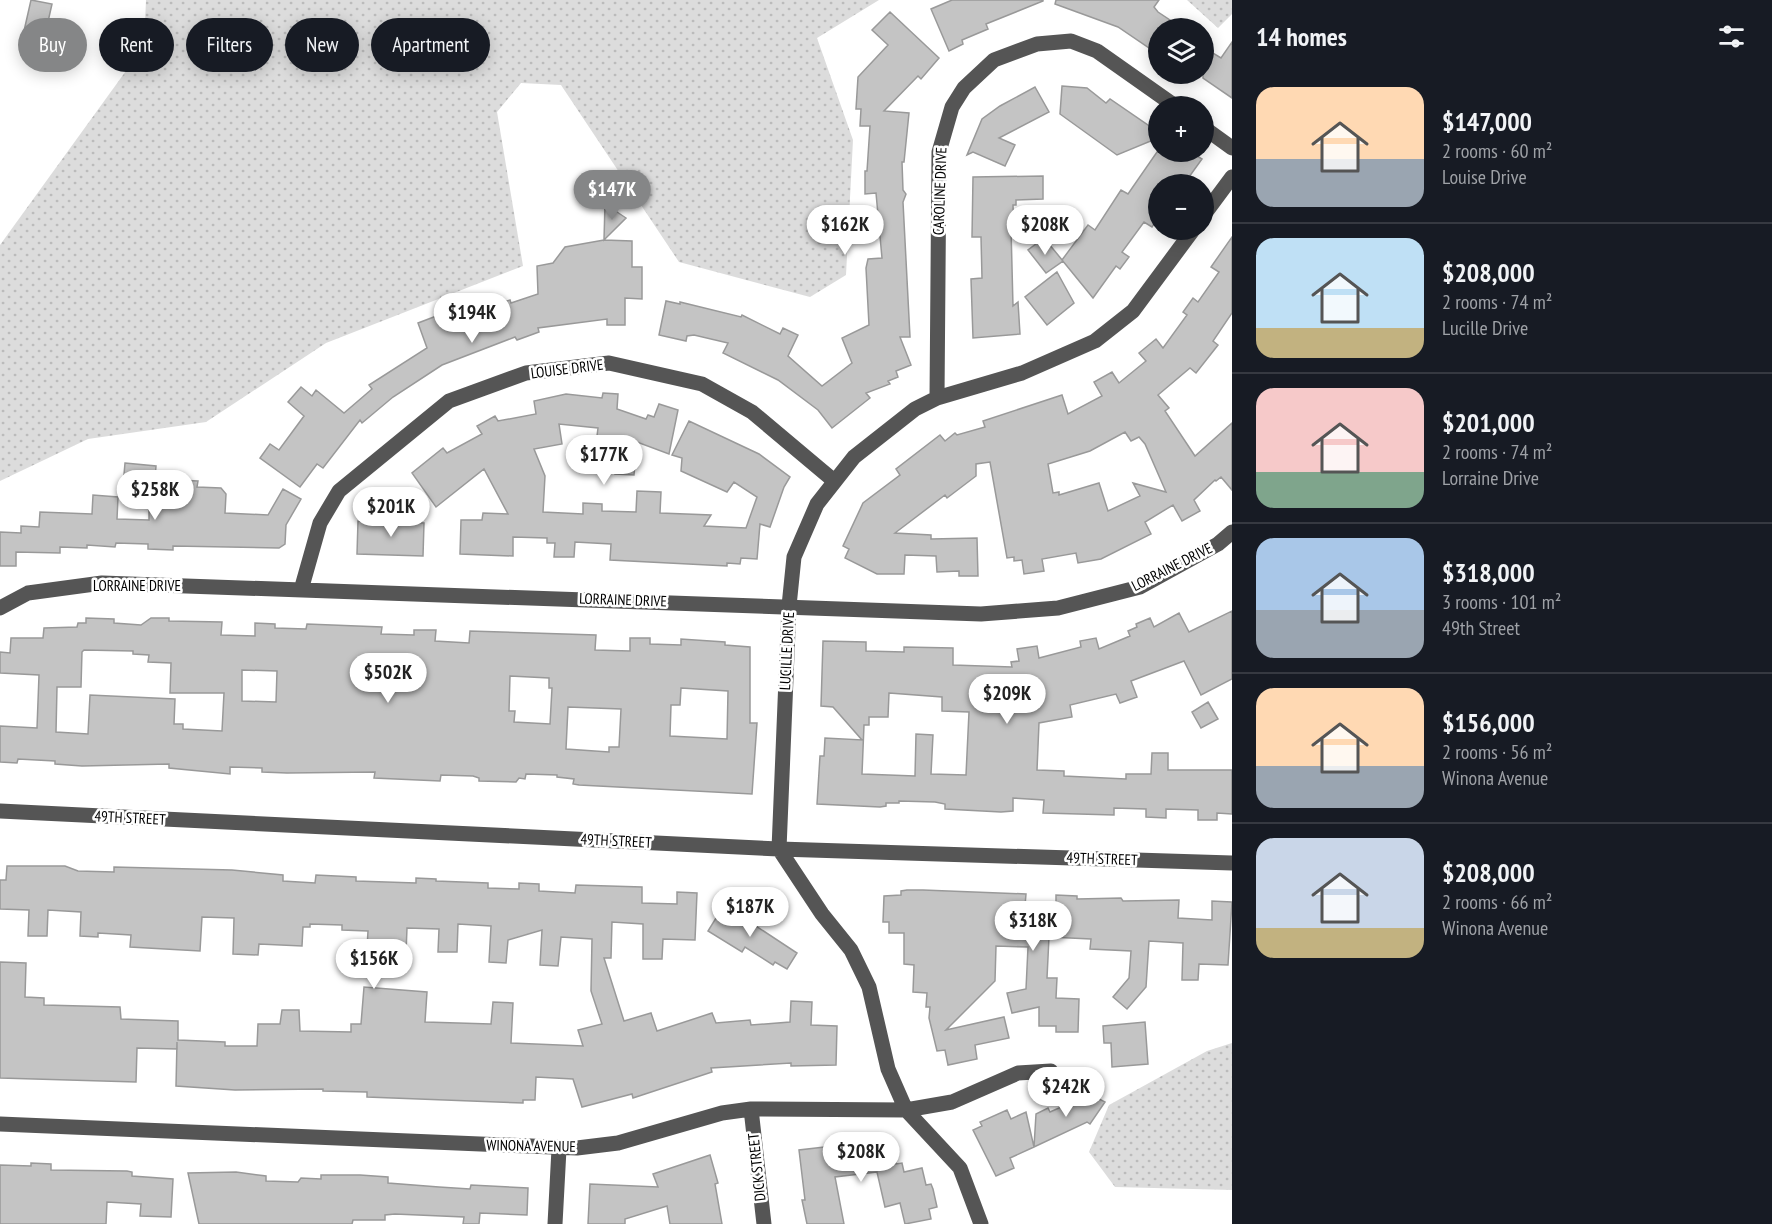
<!DOCTYPE html>
<meta charset="utf-8">
<style>
:root{--surface:#171b24;--page:#20242c;--text:#f1f3f6;--muted:#9ea1a6;--line:#363941;--accent:#858687}
body{margin:0;font-family:"PT Sans Narrow",sans-serif;background:var(--page);color:var(--text);height:100vh;display:flex;flex-direction:column;font-size:22px;white-space:nowrap}
*{box-sizing:border-box;margin:0}
p{font-size:20px;color:var(--muted)}
.icon{flex:none;width:33px;height:33px;fill:none;stroke:currentColor;stroke-width:2;stroke-linecap:round;stroke-linejoin:round}
.map{position:relative;flex:1;overflow:hidden}
.side{display:flex;flex-direction:column;background:var(--surface);width:540px}
.side>*{flex:none}
.top-card{position:absolute;left:18px;top:18px;width:570px;height:54px;display:flex;gap:12px}
.tools{position:absolute;left:1148px;top:18px;display:grid;gap:12px}
.tools a{display:grid;place-items:center;width:66px;height:66px;border-radius:50%;background:var(--surface);box-shadow:0 3px 15px #0003;font-size:30px}
.price{position:absolute;translate:-50% -51px;padding:0 14px;border-radius:21px;background:#fff;color:#222;font-size:20px;line-height:39px;filter:drop-shadow(0 2px 3px #0008)}
.price::after{content:'';position:absolute;left:50%;top:36px;width:18px;height:14px;margin-left:-9px;background:inherit;clip-path:polygon(0 0,100% 0,50% 100%)}
.price.on{background:var(--accent);color:#fff}
ul{padding:0;list-style:none}
li{display:flex;align-items:center;gap:18px;height:150px;padding:0 24px}
li+li{border-top:2px solid var(--line)}
li span{display:grid;place-items:center;flex:none;width:168px;height:120px;border-radius:18px;color:#555}
li>.icon{margin-inline-start:auto}
span .icon{width:72px;height:72px;fill:#fffc;stroke-width:1}
li b{font-size:26px}
h2{display:flex;justify-content:space-between;align-items:center;height:72px;padding:0 24px;font-size:26px}
.tag{padding:0 21px;border-radius:27px;background:var(--surface);box-shadow:0 3px 15px #0003;font-size:21px;line-height:54px}
.tag.on{background:var(--accent);color:#fff}
main{display:flex;flex:1;min-height:0}
.map>svg:first-child{display:block}
.grass{fill:url(#grass-dots)}
.building{fill:#c4c4c4;stroke:#999;stroke-width:1.5;fill-rule:evenodd}
.lines{fill:none;stroke-linecap:round;stroke-linejoin:round}
.minor{stroke:#555;stroke-width:15}
.labels{text-anchor:middle;stroke-width:5;stroke-linejoin:round;paint-order:stroke}
.street-label{font-size:15px;fill:#000;stroke:#fff}
</style>
<main>
<div class="map">
<svg width="1232" height="1224" viewBox="0 0 1232 1224">
<defs>
<pattern id="grass-dots" width="8" height="8" patternUnits="userSpaceOnUse" patternTransform="scale(1.5)"><rect width="8" height="8" fill="#dcdcdc"/><path d="M2 2h.1M6 6h.1" fill="none" stroke="#bbb" stroke-width="1.8" stroke-linecap="round"/></pattern>
</defs>
<rect width="100%" height="100%" fill="#fff"/>
<!-- grass -->
<path class="grass" d="M 146,0 L 879,0 L 817,38 L 853,140 L 846,275 L 810,297 L 679,262 L 561,85 L 521,83 L 497,112 L 523,266 L 326,343 L 206,422 L 88,439 L 0,481 L 0,245 L 144,46 Z
M 1187,0 L 1232,0 L 1232,14 L 1218,28 Z
M 1232,1043 L 1232,1190 L 1115,1187 L 1089,1152 L 1109,1105 L 1207,1051 Z"/>
<!-- building -->
<path class="building" d="M 31,0 L 52,4 L 45,35 L 24,31 Z
M 952,0 L 1043,0 L 1043,1 L 986,24 L 988,29 L 962,40 L 963,44 L 949,51 L 931,9 Z
M 1056,0 L 1159,0 L 1154,7 L 1158,12 L 1182,28 L 1158,28 L 1158,54 L 1118,27 L 1055,4 Z
M 890,12 L 939,58 L 921,79 L 918,76 L 884,111 L 909,113 L 904,162 L 902,162 L 903,190 L 906,194 L 903,202 L 910,337 L 900,337 L 911,365 L 896,371 L 898,377 L 888,381 L 890,384 L 866,393 L 870,398 L 832,428 L 818,410 L 778,380 L 723,353 L 728,343 L 694,335 L 687,336 L 686,341 L 659,335 L 666,301 L 680,304 L 680,302 L 741,317 L 742,315 L 780,334 L 783,328 L 798,335 L 788,356 L 822,386 L 852,363 L 842,338 L 869,325 L 866,268 L 868,259 L 882,258 L 876,193 L 865,194 L 865,171 L 867,171 L 870,126 L 860,126 L 861,109 L 856,109 L 858,77 L 888,45 L 872,30 Z
M 1232,42 L 1232,98 L 1203,78 L 1203,47 L 1221,58 Z
M 1062,86 L 1087,88 L 1106,103 L 1110,99 L 1158,132 L 1158,138 L 1117,155 L 1060,114 Z
M 1035,87 L 1049,112 L 999,138 L 1015,145 L 1005,166 L 973,152 L 967,155 L 982,119 L 1000,106 Z
M 1157,152 L 1191,152 L 1202,159 L 1184,184 L 1158,184 L 1158,218 L 1152,227 L 1144,222 L 1122,252 L 1129,257 L 1120,269 L 1116,266 L 1093,298 L 1062,260 L 1088,225 L 1095,230 L 1121,190 L 1128,194 Z
M 1043,176 L 1043,199 L 1016,200 L 1016,205 L 1013,205 L 1014,232 L 1011,228 L 1013,306 L 1018,302 L 1020,334 L 973,338 L 971,279 L 982,278 L 981,237 L 972,237 L 973,177 Z
M 605,204 L 626,218 L 604,240 Z
M 1232,237 L 1232,313 L 1213,341 L 1218,345 L 1196,373 L 1190,368 L 1158,395 L 1169,408 L 1165,411 L 1195,456 L 1232,423 L 1232,490 L 1221,477 L 1216,481 L 1215,480 L 1194,500 L 1200,511 L 1182,521 L 1173,505 L 1145,522 L 1151,534 L 1101,559 L 1078,563 L 1076,553 L 1042,559 L 1044,571 L 1024,574 L 1022,560 L 1014,561 L 1014,557 L 1007,558 L 990,462 L 976,464 L 976,476 L 947,498 L 945,495 L 895,533 L 931,535 L 931,539 L 977,538 L 978,576 L 959,576 L 959,571 L 937,572 L 936,556 L 905,555 L 904,574 L 877,574 L 845,558 L 849,549 L 843,546 L 863,503 L 900,475 L 896,469 L 940,435 L 945,441 L 955,433 L 957,435 L 985,427 L 983,421 L 1062,395 L 1068,414 L 1102,396 L 1094,382 L 1112,372 L 1119,383 L 1146,361 L 1139,353 L 1156,339 L 1163,348 L 1187,315 L 1183,312 L 1193,298 L 1198,302 L 1219,272 L 1211,267 ZM 1125,432 L 1131,441 L 1139,437 L 1145,444 L 1166,492 L 1133,483 L 1140,496 L 1108,511 L 1099,483 L 1059,495 L 1059,492 L 1053,493 L 1048,464 L 1090,451 Z
M 1044,238 L 1063,261 L 1046,273 L 1028,250 Z
M 604,240 L 632,241 L 632,267 L 642,267 L 642,299 L 625,298 L 625,325 L 607,325 L 607,319 L 538,328 L 539,332 L 517,340 L 515,337 L 442,365 L 393,397 L 362,423 L 360,420 L 323,468 L 317,464 L 300,487 L 260,458 L 270,444 L 279,450 L 304,416 L 288,402 L 301,387 L 312,396 L 316,390 L 344,413 L 372,389 L 369,385 L 427,348 L 418,323 L 439,315 L 443,325 L 494,303 L 495,305 L 510,300 L 511,303 L 538,294 L 537,266 L 553,263 L 565,247 Z
M 1057,272 L 1074,303 L 1047,325 L 1025,297 Z
M 603,393 L 618,394 L 617,409 L 646,419 L 648,415 L 654,417 L 659,404 L 678,410 L 669,454 L 637,442 L 634,475 L 615,474 L 618,438 L 597,436 L 598,428 L 559,424 L 562,444 L 534,449 L 545,476 L 543,512 L 583,514 L 583,503 L 602,504 L 602,511 L 636,512 L 637,491 L 661,492 L 660,513 L 711,515 L 704,526 L 746,528 L 757,497 L 734,482 L 727,492 L 681,471 L 682,458 L 672,455 L 689,421 L 759,454 L 790,477 L 784,487 L 770,527 L 760,524 L 757,559 L 741,558 L 740,564 L 727,563 L 727,566 L 610,560 L 611,544 L 575,542 L 574,557 L 554,557 L 555,543 L 547,543 L 547,538 L 513,537 L 513,556 L 460,554 L 461,520 L 482,520 L 483,513 L 508,514 L 484,469 L 436,507 L 412,473 L 443,448 L 447,453 L 482,434 L 477,426 L 495,416 L 498,421 L 536,414 L 534,401 L 566,394 L 602,398 Z
M 125,463 L 156,466 L 155,479 L 198,481 L 197,487 L 221,488 L 226,494 L 225,513 L 268,515 L 283,489 L 301,499 L 286,525 L 285,544 L 279,548 L 173,546 L 173,550 L 148,549 L 148,544 L 116,543 L 115,547 L 87,545 L 87,548 L 60,547 L 60,553 L 16,552 L 16,566 L 0,566 L 0,532 L 21,533 L 21,526 L 39,527 L 40,512 L 92,514 L 93,495 L 118,497 L 117,519 L 149,520 L 149,488 L 123,486 Z
M 358,521 L 424,523 L 423,556 L 357,554 Z
M 1232,611 L 1232,679 L 1201,695 L 1184,661 L 1131,681 L 1137,697 L 1120,703 L 1116,694 L 1070,705 L 1072,717 L 1039,723 L 1037,770 L 1064,771 L 1064,776 L 1126,779 L 1126,774 L 1151,774 L 1152,753 L 1168,753 L 1168,770 L 1232,770 L 1232,814 L 1217,813 L 1217,820 L 1198,820 L 1198,810 L 1166,809 L 1166,818 L 1146,817 L 1146,809 L 1114,808 L 1114,815 L 1043,813 L 1044,800 L 1013,798 L 1013,811 L 1001,812 L 945,809 L 945,804 L 935,802 L 899,801 L 899,803 L 886,803 L 886,806 L 880,807 L 817,804 L 820,756 L 824,756 L 825,738 L 862,740 L 833,707 L 821,706 L 823,641 L 866,642 L 866,651 L 904,652 L 904,647 L 953,648 L 953,665 L 1012,667 L 1011,662 L 1019,661 L 1017,649 L 1037,646 L 1039,658 L 1081,647 L 1080,641 L 1096,638 L 1099,649 L 1130,636 L 1128,631 L 1137,627 L 1136,624 L 1150,618 L 1154,627 L 1179,613 L 1189,632 ZM 889,693 L 942,697 L 942,711 L 969,712 L 966,775 L 931,774 L 933,735 L 916,734 L 915,776 L 862,774 L 864,725 L 869,725 L 869,717 L 888,717 Z
M 86,618 L 114,619 L 114,623 L 141,625 L 151,618 L 169,618 L 169,621 L 222,622 L 221,635 L 255,636 L 255,623 L 275,624 L 275,628 L 306,629 L 307,624 L 382,627 L 381,634 L 414,635 L 414,630 L 436,630 L 435,641 L 469,643 L 470,631 L 596,635 L 595,650 L 630,651 L 630,638 L 650,638 L 650,644 L 681,645 L 681,639 L 725,642 L 725,645 L 750,647 L 750,723 L 757,723 L 752,794 L 579,785 L 573,784 L 574,779 L 557,777 L 557,775 L 526,774 L 525,779 L 519,778 L 516,782 L 479,781 L 479,778 L 473,776 L 441,775 L 440,781 L 374,778 L 375,772 L 287,773 L 262,772 L 262,768 L 230,767 L 230,774 L 169,768 L 169,764 L 82,766 L 55,764 L 55,761 L 18,759 L 17,763 L 0,762 L 0,726 L 37,728 L 39,675 L 0,673 L 0,652 L 10,653 L 11,638 L 43,638 L 44,628 L 77,627 L 78,623 L 86,623 ZM 84,650 L 133,651 L 133,654 L 149,655 L 148,662 L 171,663 L 170,693 L 224,693 L 222,731 L 183,729 L 183,724 L 174,724 L 175,699 L 90,695 L 88,734 L 56,732 L 57,687 L 81,687 L 82,652 ZM 242,670 L 277,671 L 276,702 L 242,701 ZM 510,676 L 549,678 L 549,688 L 552,688 L 550,724 L 514,722 L 515,711 L 509,711 ZM 681,688 L 728,691 L 727,739 L 670,736 L 671,705 L 680,705 ZM 568,707 L 621,709 L 619,747 L 609,747 L 609,752 L 566,749 Z
M 1208,702 L 1218,719 L 1201,728 L 1192,712 Z
M 7,866 L 65,866 L 78,871 L 114,872 L 114,867 L 232,870 L 283,875 L 283,881 L 315,883 L 316,875 L 356,877 L 356,881 L 416,883 L 416,878 L 436,879 L 436,881 L 488,883 L 488,888 L 519,889 L 519,883 L 539,884 L 539,891 L 575,893 L 576,885 L 642,887 L 642,903 L 677,904 L 677,892 L 697,893 L 695,940 L 663,939 L 662,959 L 643,959 L 643,924 L 612,922 L 611,958 L 604,958 L 624,1021 L 651,1013 L 657,1031 L 712,1013 L 716,1023 L 750,1020 L 751,1025 L 790,1022 L 791,1001 L 812,1002 L 811,1025 L 837,1026 L 836,1065 L 791,1066 L 791,1063 L 711,1068 L 712,1072 L 633,1098 L 632,1094 L 582,1107 L 573,1079 L 536,1077 L 535,1100 L 523,1100 L 523,1103 L 367,1097 L 367,1092 L 323,1091 L 323,1089 L 235,1090 L 176,1086 L 177,1042 L 177,1049 L 137,1048 L 136,1082 L 0,1078 L 0,962 L 26,963 L 25,997 L 44,998 L 44,1005 L 120,1007 L 121,1019 L 178,1021 L 178,1040 L 225,1042 L 225,1046 L 257,1046 L 258,1024 L 280,1024 L 282,1010 L 299,1010 L 300,1031 L 351,1032 L 351,1024 L 361,1024 L 364,987 L 427,992 L 425,1022 L 491,1024 L 493,1002 L 513,1003 L 511,1043 L 583,1046 L 578,1030 L 602,1024 L 591,991 L 592,939 L 561,937 L 558,966 L 540,965 L 542,930 L 508,940 L 506,963 L 489,962 L 491,926 L 458,924 L 457,952 L 438,952 L 439,929 L 407,928 L 406,953 L 387,953 L 387,949 L 367,948 L 368,931 L 342,930 L 342,925 L 310,924 L 310,927 L 303,927 L 302,946 L 259,944 L 258,955 L 233,954 L 234,918 L 202,917 L 200,951 L 130,947 L 131,935 L 98,933 L 98,937 L 80,936 L 81,912 L 48,910 L 47,936 L 28,936 L 29,910 L 0,909 L 0,880 L 6,880 Z
M 923,890 L 1026,894 L 1025,906 L 1056,907 L 1056,895 L 1077,896 L 1077,899 L 1121,898 L 1123,901 L 1179,900 L 1178,918 L 1212,920 L 1212,901 L 1232,902 L 1228,965 L 1199,964 L 1198,980 L 1182,980 L 1183,943 L 1149,941 L 1146,987 L 1127,1009 L 1113,997 L 1129,978 L 1131,951 L 1090,949 L 1091,939 L 1049,937 L 1047,978 L 1057,978 L 1056,998 L 1079,999 L 1078,1032 L 1056,1032 L 1056,1026 L 1039,1026 L 1039,1007 L 1012,1013 L 1007,993 L 1026,989 L 1028,947 L 996,946 L 995,981 L 946,1030 L 1004,1017 L 1009,1038 L 975,1045 L 977,1059 L 948,1065 L 945,1050 L 937,1051 L 929,1018 L 930,1007 L 926,1007 L 927,993 L 913,992 L 914,965 L 904,964 L 904,933 L 889,933 L 889,922 L 883,922 L 884,896 L 901,895 L 901,891 L 907,890 Z
M 724,905 L 797,953 L 787,969 L 775,962 L 773,965 L 745,947 L 742,952 L 708,931 Z
M 1145,1022 L 1148,1064 L 1112,1067 L 1111,1043 L 1104,1043 L 1103,1026 Z
M 1082,1090 L 1105,1102 L 1090,1124 L 1087,1122 L 1034,1147 L 1036,1114 L 1048,1108 L 1050,1112 L 1075,1101 Z
M 1007,1110 L 1011,1119 L 1026,1112 L 1034,1147 L 1010,1158 L 1014,1168 L 996,1176 L 973,1130 L 982,1126 L 980,1122 Z
M 842,1145 L 860,1145 L 861,1154 L 892,1147 L 896,1164 L 902,1163 L 904,1172 L 922,1168 L 926,1185 L 931,1184 L 933,1189 L 937,1207 L 929,1209 L 931,1219 L 905,1224 L 900,1203 L 885,1207 L 877,1172 L 835,1177 L 844,1224 L 807,1224 L 802,1200 L 805,1200 L 799,1150 Z
M 710,1155 L 718,1183 L 715,1184 L 722,1224 L 670,1224 L 667,1206 L 625,1219 L 625,1224 L 588,1224 L 590,1184 L 658,1187 L 653,1174 Z
M 31,1163 L 51,1164 L 51,1170 L 127,1171 L 132,1172 L 132,1176 L 173,1179 L 171,1217 L 140,1216 L 141,1204 L 107,1202 L 106,1224 L 0,1224 L 0,1165 L 31,1166 Z
M 236,1172 L 266,1176 L 266,1181 L 298,1182 L 301,1178 L 321,1179 L 321,1175 L 360,1175 L 388,1177 L 388,1183 L 439,1187 L 470,1189 L 471,1185 L 528,1188 L 527,1215 L 480,1213 L 479,1224 L 463,1224 L 464,1217 L 395,1214 L 385,1215 L 385,1220 L 353,1220 L 352,1224 L 199,1224 L 188,1173 Z"/>
<g class="lines">
<!-- minor -->
<path class="minor" d="M 1203,127 L 1232,148
M 1203,216 L 1232,177
M 937,398 L 939,152 L 952,107 L 964,88 L 994,60 L 1037,44 L 1071,41 L 1097,51 L 1175,106
M 301,590 L 320,523 L 339,491 L 449,401 L 526,373 L 609,363 L 702,384 L 752,412 L 833,480
M 0,608 L 28,593 L 102,583 L 981,614 L 1058,608 L 1140,587 L 1218,544 L 1232,532
M 0,811 L 779,849 L 1232,863
M 751,1109 L 764,1224
M 0,1124 L 577,1148 L 618,1143 L 722,1113 L 751,1109 L 906,1110 L 952,1102 L 1018,1073 L 1051,1071
M 555,1224 L 559,1149
M 981,1224 L 960,1168 L 906,1110 L 888,1069 L 869,987 L 851,950 L 822,914 L 779,849 L 789,606 L 794,557 L 817,504 L 854,457 L 915,409 L 937,398 L 1022,373 L 1095,341 L 1133,311 L 1193,230"/>
</g>
<g class="labels">
<!-- street labels -->
<g class="street-label">
<text transform="translate(940 191) rotate(-88)" y="5">CAROLINE DRIVE</text>
<text transform="translate(567 369) rotate(-7)" y="5">LOUISE DRIVE</text>
<text transform="translate(1172 567) rotate(-27)" y="5">LORRAINE DRIVE</text>
<text x="137" y="591">LORRAINE DRIVE</text>
<text transform="translate(623 600) rotate(2)" y="5">LORRAINE DRIVE</text>
<text transform="translate(787 651) rotate(-87)" y="5">LUCILLE DRIVE</text>
<text transform="translate(130 818) rotate(3)" y="5">49TH STREET</text>
<text transform="translate(616 841) rotate(3)" y="5">49TH STREET</text>
<text transform="translate(1102 859) rotate(2)" y="5">49TH STREET</text>
<text transform="translate(531 1146) rotate(1)" y="5">WINONA AVENUE</text>
<text transform="translate(757 1167) rotate(-96)" y="5">DICK STREET</text>
</g>
</g>
</svg>
<div class="tools">
<a><svg class="icon" aria-label="layers" viewBox="0 0 24 24"><path d="M12 4l9 5-9 5-9-5zM3 14l9 5 9-5"/></svg></a>
<a>+</a>
<a>−</a>
</div>
<b class="price on" style="left:612px;top:221px">$147K</b>
<b class="price" style="left:845px;top:256px">$162K</b>
<b class="price" style="left:1045px;top:256px">$208K</b>
<b class="price" style="left:472px;top:344px">$194K</b>
<b class="price" style="left:604px;top:486px">$177K</b>
<b class="price" style="left:155px;top:521px">$258K</b>
<b class="price" style="left:391px;top:538px">$201K</b>
<b class="price" style="left:388px;top:704px">$502K</b>
<b class="price" style="left:1007px;top:725px">$209K</b>
<b class="price" style="left:750px;top:938px">$187K</b>
<b class="price" style="left:1033px;top:952px">$318K</b>
<b class="price" style="left:374px;top:990px">$156K</b>
<b class="price" style="left:1066px;top:1118px">$242K</b>
<b class="price" style="left:861px;top:1183px">$208K</b>
<div class="top-card">
<a class="tag on">Buy</a>
<a class="tag">Rent</a>
<a class="tag">Filters</a>
<a class="tag">New</a>
<a class="tag">Apartment</a>
</div>
</div>
<section class="side">
<h2>14 homes<svg class="icon" aria-label="filters" viewBox="0 0 24 24"><path d="M4 7h16M4 17h16"/><circle cx="9" cy="7" r="2"/><circle cx="15" cy="17" r="2"/></svg></h2>
<ul>
<li><span style="background:linear-gradient(#ffd9b3 60%,#9aa5b1 0)"><svg class="icon" aria-label="home" viewBox="0 0 24 24"><path d="M3 11l9-7 9 7M6 9v11h12V9"/></svg></span><div><b>$147,000</b><p>2 rooms · 60 m²</p><p>Louise Drive</p></div></li>
<li><span style="background:linear-gradient(#bfe0f5 75%,#c2b280 0)"><svg class="icon" aria-label="home" viewBox="0 0 24 24"><path d="M3 11l9-7 9 7M6 9v11h12V9"/></svg></span><div><b>$208,000</b><p>2 rooms · 74 m²</p><p>Lucille Drive</p></div></li>
<li><span style="background:linear-gradient(#f6c9c9 70%,#7fa58c 0)"><svg class="icon" aria-label="home" viewBox="0 0 24 24"><path d="M3 11l9-7 9 7M6 9v11h12V9"/></svg></span><div><b>$201,000</b><p>2 rooms · 74 m²</p><p>Lorraine Drive</p></div></li>
<li><span style="background:linear-gradient(#a9c7e8 60%,#9aa5b1 0)"><svg class="icon" aria-label="home" viewBox="0 0 24 24"><path d="M3 11l9-7 9 7M6 9v11h12V9"/></svg></span><div><b>$318,000</b><p>3 rooms · 101 m²</p><p>49th Street</p></div></li>
<li><span style="background:linear-gradient(#ffd9b3 65%,#9aa5b1 0)"><svg class="icon" aria-label="home" viewBox="0 0 24 24"><path d="M3 11l9-7 9 7M6 9v11h12V9"/></svg></span><div><b>$156,000</b><p>2 rooms · 56 m²</p><p>Winona Avenue</p></div></li>
<li><span style="background:linear-gradient(#c9d6e8 75%,#c2b280 0)"><svg class="icon" aria-label="home" viewBox="0 0 24 24"><path d="M3 11l9-7 9 7M6 9v11h12V9"/></svg></span><div><b>$208,000</b><p>2 rooms · 66 m²</p><p>Winona Avenue</p></div></li>
</ul>
</section>
</main>
